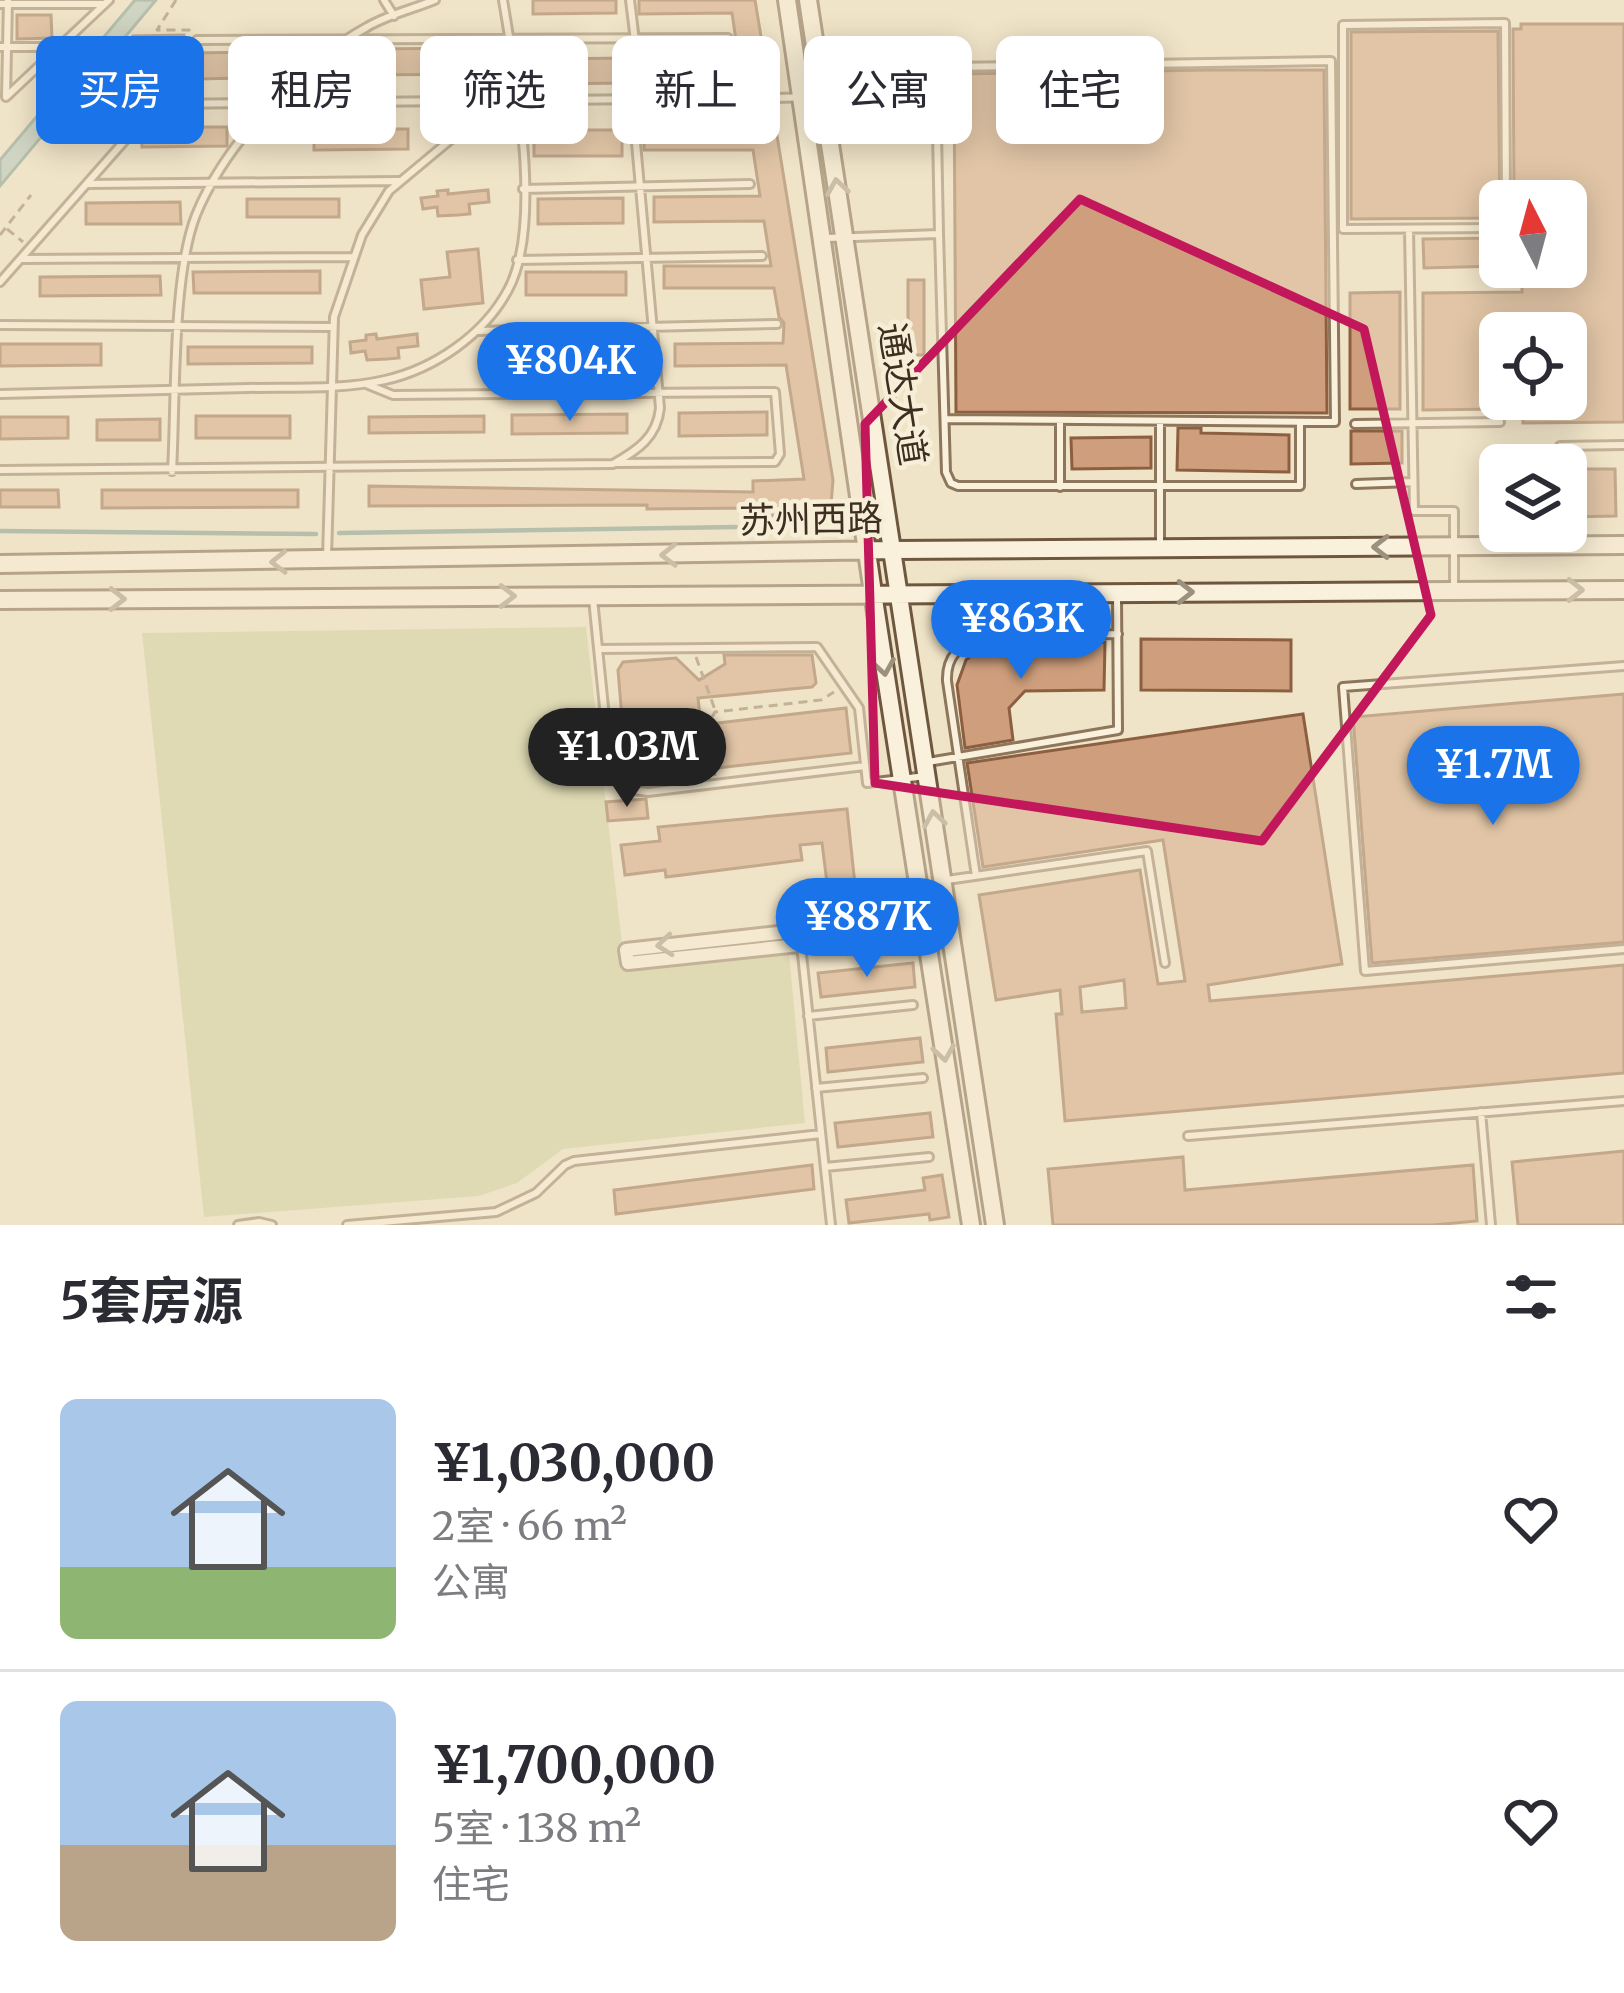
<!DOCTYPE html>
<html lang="zh">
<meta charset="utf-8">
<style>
:root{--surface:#fff;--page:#f2f2f3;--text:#2b2b33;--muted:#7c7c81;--line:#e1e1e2;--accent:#1a73e8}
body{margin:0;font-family:Merriweather,"Noto Sans SC",serif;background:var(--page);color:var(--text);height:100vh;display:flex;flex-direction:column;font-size:45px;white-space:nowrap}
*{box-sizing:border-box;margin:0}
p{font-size:39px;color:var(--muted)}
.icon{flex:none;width:66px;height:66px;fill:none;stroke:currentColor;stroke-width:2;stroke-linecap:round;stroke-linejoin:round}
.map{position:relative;height:1225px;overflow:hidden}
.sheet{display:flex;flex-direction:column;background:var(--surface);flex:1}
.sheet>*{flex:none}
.guide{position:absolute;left:36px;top:36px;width:1554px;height:108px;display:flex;gap:24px}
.needle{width:78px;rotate:354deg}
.buttons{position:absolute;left:1479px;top:180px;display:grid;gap:24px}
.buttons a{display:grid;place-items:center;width:108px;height:108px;border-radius:18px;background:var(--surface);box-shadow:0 6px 30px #0003;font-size:60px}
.price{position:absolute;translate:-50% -102px;padding:0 27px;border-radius:42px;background:var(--accent);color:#fff;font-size:39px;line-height:78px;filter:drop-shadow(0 3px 6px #0008)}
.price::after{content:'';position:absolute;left:50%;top:72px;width:36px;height:27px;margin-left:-18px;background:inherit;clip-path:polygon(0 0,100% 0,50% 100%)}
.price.selected{background:#222;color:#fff}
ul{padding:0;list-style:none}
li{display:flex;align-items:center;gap:36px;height:300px;padding:0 60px}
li+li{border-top:3px solid var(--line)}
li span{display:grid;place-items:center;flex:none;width:336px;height:240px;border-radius:18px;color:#555}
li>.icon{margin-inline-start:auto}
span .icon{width:144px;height:144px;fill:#fffc;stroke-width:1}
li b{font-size:51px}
h2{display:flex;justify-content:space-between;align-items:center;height:144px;padding:0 60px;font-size:51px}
.pill{padding:0 42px;border-radius:18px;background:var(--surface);box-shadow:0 6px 30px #0003;font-size:42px;line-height:108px}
.pill.selected{background:var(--accent);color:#fff}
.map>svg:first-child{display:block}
.green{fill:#c9cf9b}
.water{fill:#a9c4bc;stroke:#6f938a;stroke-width:3}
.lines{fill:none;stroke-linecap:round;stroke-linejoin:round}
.stream{stroke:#6f938a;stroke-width:4.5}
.building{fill:#cf9f7d;stroke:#8d5f41;stroke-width:3;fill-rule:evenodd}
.service-casing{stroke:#8d765c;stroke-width:12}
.minor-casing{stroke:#8d765c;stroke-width:18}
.secondary-casing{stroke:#6f573f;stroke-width:22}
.path{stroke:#8d765c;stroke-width:3;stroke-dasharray:9 6;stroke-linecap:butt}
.service{stroke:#faf1dc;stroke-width:6}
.minor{stroke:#faf1dc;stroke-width:12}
.secondary{stroke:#faf1dc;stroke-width:16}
.oneway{stroke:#9c907e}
.marked{fill:none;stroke:#c2185b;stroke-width:9;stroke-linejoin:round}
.labels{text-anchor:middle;stroke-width:9;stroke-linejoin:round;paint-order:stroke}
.street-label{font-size:36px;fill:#3d2e20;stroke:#f7eed8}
</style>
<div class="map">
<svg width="1624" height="1225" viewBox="0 0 1624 1225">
<rect width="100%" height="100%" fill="#f0e4c8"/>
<!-- green -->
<path class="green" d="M 586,627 L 625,970 L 789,953 L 805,1123 L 563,1149 L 517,1183 L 479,1196 L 204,1217 L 142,633 Z"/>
<!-- water -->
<path class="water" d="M 135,0 L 156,0 L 0,186 L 0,160 Z"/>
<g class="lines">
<!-- stream -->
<path class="stream" d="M 0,531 L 316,534
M 339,533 L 736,527"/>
</g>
<!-- building -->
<path class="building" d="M 533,0 L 616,0 L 616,13 L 533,14 Z
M 639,0 L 755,0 L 770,91 L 765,99 L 772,105 L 833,480 L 831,505 L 814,515 L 754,516 L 754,508 L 647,509 L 647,505 L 369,506 L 369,486 L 753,492 L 753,481 L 804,479 L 786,365 L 675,366 L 675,344 L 783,343 L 784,323 L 779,317 L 774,288 L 664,288 L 664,266 L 771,266 L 764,221 L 654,222 L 654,197 L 760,196 L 753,150 L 644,150 L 644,127 L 749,127 L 746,104 L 749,97 L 743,85 L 650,85 L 649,61 L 739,61 L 732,13 L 639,14 Z
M 17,15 L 51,15 L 52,38 L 17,39 Z
M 1521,24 L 1624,24 L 1624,422 L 1523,423 L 1523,399 L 1566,399 L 1566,333 L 1500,333 L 1500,409 L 1423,410 L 1423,293 L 1522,292 L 1522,267 L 1566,267 L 1566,201 L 1514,201 L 1513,29 L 1521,29 Z
M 1498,31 L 1500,218 L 1351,219 L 1351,32 Z
M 184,35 L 184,53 L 288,52 L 288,77 L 197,79 L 197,69 L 134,71 L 133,36 Z
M 489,48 L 489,74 L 366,75 L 366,49 Z
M 628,58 L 628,83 L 546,84 L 546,59 Z
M 1212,70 L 1324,70 L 1327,413 L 956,412 L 954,74 Z
M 146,127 L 227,127 L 227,146 L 142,147 L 141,133 Z
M 314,129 L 408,129 L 408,149 L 314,150 Z
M 534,130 L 622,130 L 622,156 L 534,156 Z
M 448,190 L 448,194 L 488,190 L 489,202 L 469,204 L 470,214 L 458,215 L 438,216 L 437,207 L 423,209 L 421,198 L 438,196 L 437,191 Z
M 623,198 L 623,223 L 538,224 L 538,199 Z
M 247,199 L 339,199 L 339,217 L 247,217 Z
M 180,202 L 181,224 L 86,224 L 86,203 Z
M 1500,238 L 1500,266 L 1424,268 L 1423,239 Z
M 478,249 L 483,303 L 424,309 L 421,280 L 450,277 L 447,252 Z
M 320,271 L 320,293 L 194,293 L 193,272 Z
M 526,272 L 626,272 L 626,295 L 526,295 Z
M 160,276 L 161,295 L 40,296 L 40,277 Z
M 908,280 L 924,280 L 924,355 L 908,355 Z
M 1400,292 L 1400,409 L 1350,409 L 1350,293 Z
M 376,334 L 377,339 L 417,334 L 418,346 L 398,348 L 399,358 L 387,359 L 367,360 L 365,351 L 351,353 L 350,342 L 366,340 L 366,335 Z
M 624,341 L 624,365 L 512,366 L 512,342 Z
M 0,344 L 101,344 L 101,365 L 0,366 Z
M 188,347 L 312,347 L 312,363 L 188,364 Z
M 767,412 L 767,435 L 679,436 L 679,413 Z
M 627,414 L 627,433 L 512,434 L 512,415 Z
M 196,416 L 290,416 L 290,438 L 196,438 Z
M 484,416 L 484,432 L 369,433 L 369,417 Z
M 0,417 L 68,417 L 68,438 L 0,439 Z
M 160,419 L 160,440 L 97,440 L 97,420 Z
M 1178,428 L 1201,428 L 1201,433 L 1289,435 L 1289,472 L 1177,470 Z
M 1351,431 L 1402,431 L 1402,463 L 1351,464 Z
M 1151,437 L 1151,468 L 1072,469 L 1071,438 Z
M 1566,469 L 1615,469 L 1616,516 L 1566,517 Z
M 0,490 L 58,490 L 59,507 L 0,507 Z
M 102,490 L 298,490 L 298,507 L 102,508 Z
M 1141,639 L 1291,640 L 1291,691 L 1141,690 Z
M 1105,642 L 1104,690 L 1025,691 L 1009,708 L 1013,740 L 965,748 L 957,685 L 966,660 L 983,647 L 990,643 Z
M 724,655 L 812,655 L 816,683 L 812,687 L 698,698 L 701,725 L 846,708 L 851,753 L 627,778 L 618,670 L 623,662 L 676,658 L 699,680 L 725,664 Z
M 1624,694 L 1624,942 L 1372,963 L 1353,717 Z
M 1303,714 L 1342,964 L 1208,985 L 1210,1001 L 1624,965 L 1624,1073 L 1065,1121 L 1056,1014 L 1062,1014 L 1060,990 L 996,1000 L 979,895 L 1140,870 L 1158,984 L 1185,981 L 1163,840 L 983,867 L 967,763 ZM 1124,980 L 1126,1008 L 1082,1012 L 1080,987 Z
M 646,799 L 648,818 L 608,821 L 606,802 Z
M 847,809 L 857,904 L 830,907 L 822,843 L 800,845 L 802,860 L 666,877 L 665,870 L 625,875 L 621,845 L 660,841 L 658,827 Z
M 913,963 L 915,987 L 821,997 L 818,973 Z
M 920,1038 L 923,1062 L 828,1072 L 826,1048 Z
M 930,1113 L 933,1137 L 838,1147 L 835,1123 Z
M 1624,1151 L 1624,1225 L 1518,1225 L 1512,1162 Z
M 1183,1157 L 1185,1190 L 1473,1165 L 1477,1221 L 1433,1225 L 1053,1225 L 1048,1169 Z
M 812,1165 L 814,1189 L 616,1214 L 614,1190 Z
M 942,1175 L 949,1217 L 930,1220 L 929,1214 L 849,1223 L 846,1200 L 925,1190 L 923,1178 Z"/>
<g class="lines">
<!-- service casing -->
<g class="service-casing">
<path id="service" d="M 8,0 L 6,97 L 109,0
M 384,0 L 394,16
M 630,0 L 642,98
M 0,4 L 105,4
M 197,40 L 728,38
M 0,47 L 61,47
M 772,98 L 822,97
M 83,105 L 157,104
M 87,184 L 398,181
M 523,189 L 750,184
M 1500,228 L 1343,229 L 1343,25 L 1505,23 L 1506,201
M 1409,229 L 1414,511 L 1454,511 L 1454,587
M 939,234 L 936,80 L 948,67 L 1331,61 L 1335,422 L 945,419
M 827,238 L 939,234 L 946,472 L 951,483 L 958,486 L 1300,486 L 1300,422
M 22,259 L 354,257
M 517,260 L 762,256
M 0,282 L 157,104 L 742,98
M 0,325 L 333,327
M 477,331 L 777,324
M 366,384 L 393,395 L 775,392 L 780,454 L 775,462 L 617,463
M 0,394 C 83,392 165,390 248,388 C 293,387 341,390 385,380 C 434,369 484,335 508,290 C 544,224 515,74 503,0
M 1160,421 L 1160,544
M 1355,424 L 1500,422
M 1560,446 L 1624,445
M 0,470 L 613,464 C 638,450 657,437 660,408 L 632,99
M 172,471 C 176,401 172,276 196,215 C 225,144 300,64 367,27 C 387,15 413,9 435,0
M 1356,484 L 1412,482
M 1060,487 L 1060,420
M 327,558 L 334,317 L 362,235 L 389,191 L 467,126 L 514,103
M 593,599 L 611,776 L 627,789 L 648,792 L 865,766
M 598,649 L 817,647 L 859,708 L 867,783 L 926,776
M 1624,666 L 1343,687 L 1365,971 L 1624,949
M 928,762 L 1118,730 L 1117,596
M 976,876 L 947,681 C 946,656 960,644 982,636 L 1118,634
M 947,880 L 1147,851 L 1165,963
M 801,945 L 831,1225
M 808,1016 L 913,1005
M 816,1088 L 923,1078
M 1481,1112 L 1491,1225
M 1188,1136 L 1624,1101
M 825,1167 L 929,1157
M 238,1225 L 259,1222 L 272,1225
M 347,1225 L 496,1212 L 536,1193 L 565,1165 L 574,1161 L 821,1134"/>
</g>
<!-- minor casing -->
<g class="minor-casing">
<path id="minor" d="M 949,914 L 626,950 L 628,963 L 951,929"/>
</g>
<!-- secondary casing -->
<g class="secondary-casing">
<path id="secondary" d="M 787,0 L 873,593 L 971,1225
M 808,0 L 995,1225
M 0,564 L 894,550 L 1624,545
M 0,600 L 1624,590"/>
</g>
<!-- path -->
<path class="path" d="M 176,0 L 157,30 L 189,30 L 192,34
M 7,229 L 23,242
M 0,235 L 31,195
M 696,657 L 715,710
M 715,776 L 709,722 L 715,712 L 821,700 L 834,692"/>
<!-- service -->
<use href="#service" class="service"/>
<!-- minor -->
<use href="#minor" class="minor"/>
<!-- secondary -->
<use href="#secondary" class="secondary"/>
</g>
<!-- one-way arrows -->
<defs><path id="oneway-chevron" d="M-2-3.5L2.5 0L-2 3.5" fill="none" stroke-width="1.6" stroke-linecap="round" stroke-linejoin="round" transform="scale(3)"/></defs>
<g class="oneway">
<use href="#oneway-chevron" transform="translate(837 187) rotate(-99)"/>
<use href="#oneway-chevron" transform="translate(1381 547) rotate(180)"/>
<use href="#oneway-chevron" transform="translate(669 555) rotate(179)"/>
<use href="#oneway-chevron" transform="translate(279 562) rotate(179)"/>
<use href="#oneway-chevron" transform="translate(1575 590)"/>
<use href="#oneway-chevron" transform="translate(1185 592)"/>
<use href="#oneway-chevron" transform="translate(507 596)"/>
<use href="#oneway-chevron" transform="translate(117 599)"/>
<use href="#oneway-chevron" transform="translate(884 667) rotate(81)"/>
<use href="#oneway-chevron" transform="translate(934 819) rotate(-99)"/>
<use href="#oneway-chevron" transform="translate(665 945) rotate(174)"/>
<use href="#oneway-chevron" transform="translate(944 1053) rotate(81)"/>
</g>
<!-- marked area -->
<path d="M0 0H1624V1225H0ZM 1080,199 L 1364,329 L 1431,615 L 1262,841 L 875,783 L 865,424 Z" fill="#f0e4c8" fill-opacity=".55" fill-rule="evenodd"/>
<path class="marked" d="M 1080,199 L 1364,329 L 1431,615 L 1262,841 L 875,783 L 865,424 Z"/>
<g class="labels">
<!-- street labels -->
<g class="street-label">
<text transform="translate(903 394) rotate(81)" y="13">通达大道</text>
<text transform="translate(811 519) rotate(-1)" y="13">苏州西路</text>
</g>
</g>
</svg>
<div class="buttons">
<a><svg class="needle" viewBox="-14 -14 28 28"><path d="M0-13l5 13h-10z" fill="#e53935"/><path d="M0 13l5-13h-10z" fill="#7c7c81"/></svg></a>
<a><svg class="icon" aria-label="locate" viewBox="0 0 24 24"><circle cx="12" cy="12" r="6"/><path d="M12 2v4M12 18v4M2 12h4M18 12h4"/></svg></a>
<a><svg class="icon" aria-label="layers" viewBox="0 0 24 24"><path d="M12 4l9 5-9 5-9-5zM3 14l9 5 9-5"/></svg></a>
</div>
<b class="price" style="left:570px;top:424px">¥804K</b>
<b class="price" style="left:1021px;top:682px">¥863K</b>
<b class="price selected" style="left:627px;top:810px">¥1.03M</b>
<b class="price" style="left:1493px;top:828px">¥1.7M</b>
<b class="price" style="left:867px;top:980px">¥887K</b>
<div class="guide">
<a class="pill selected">买房</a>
<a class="pill">租房</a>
<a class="pill">筛选</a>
<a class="pill">新上</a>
<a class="pill">公寓</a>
<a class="pill">住宅</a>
</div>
</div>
<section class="sheet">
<h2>5套房源<svg class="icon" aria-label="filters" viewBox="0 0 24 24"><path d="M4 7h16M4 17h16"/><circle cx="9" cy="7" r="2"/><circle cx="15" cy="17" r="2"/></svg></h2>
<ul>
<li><span style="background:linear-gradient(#a9c7e8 70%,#8fb573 0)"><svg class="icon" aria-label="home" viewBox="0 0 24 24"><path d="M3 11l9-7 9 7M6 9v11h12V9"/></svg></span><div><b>¥1,030,000</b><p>2室 · 66 m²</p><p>公寓</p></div><svg class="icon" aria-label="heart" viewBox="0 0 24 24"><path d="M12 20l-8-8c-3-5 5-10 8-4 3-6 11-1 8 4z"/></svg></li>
<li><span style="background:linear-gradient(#a9c7e8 60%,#b9a48a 0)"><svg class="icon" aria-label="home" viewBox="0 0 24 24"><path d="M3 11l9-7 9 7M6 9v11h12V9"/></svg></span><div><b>¥1,700,000</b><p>5室 · 138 m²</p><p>住宅</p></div><svg class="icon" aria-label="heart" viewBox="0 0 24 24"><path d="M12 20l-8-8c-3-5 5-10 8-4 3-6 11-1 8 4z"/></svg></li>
</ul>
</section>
